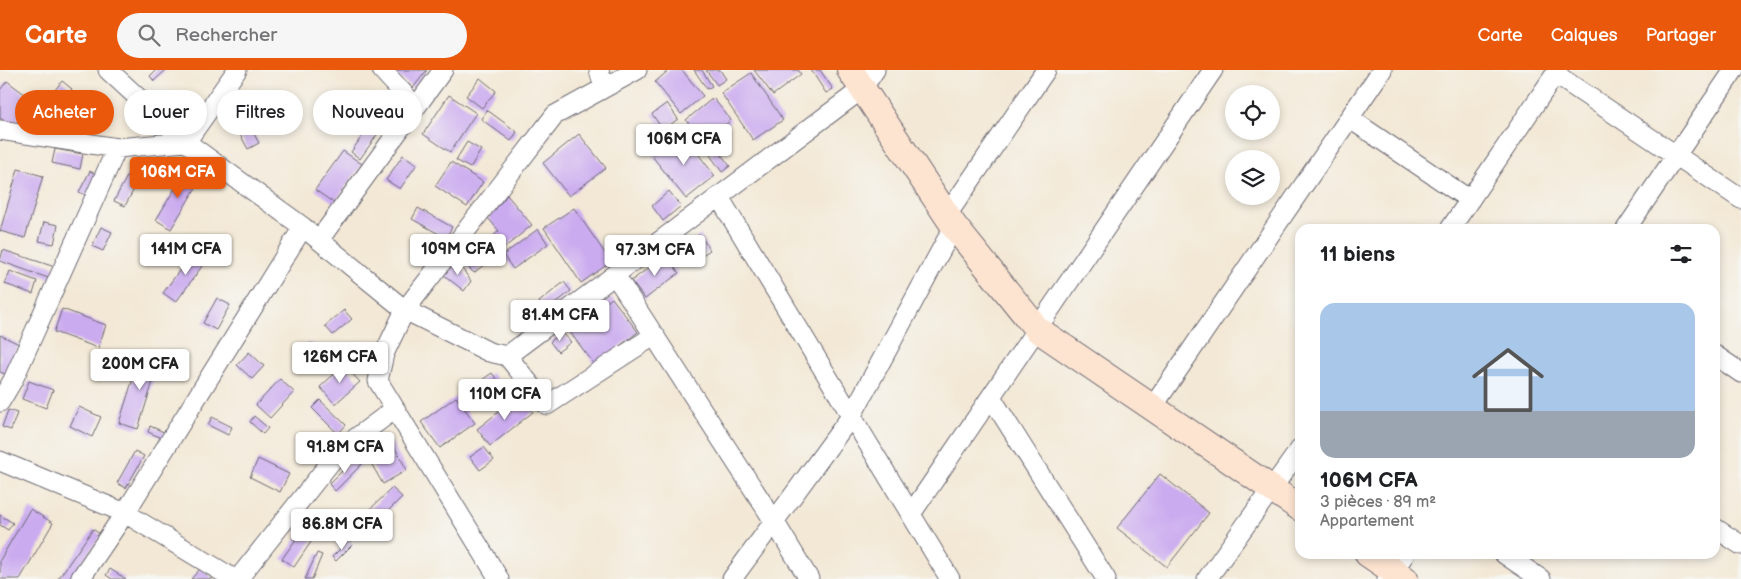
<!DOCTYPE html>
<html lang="fr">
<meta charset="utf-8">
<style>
:root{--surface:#fff;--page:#f6f6f6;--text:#202124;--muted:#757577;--accent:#ea580c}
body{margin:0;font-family:"Balsamiq Sans",sans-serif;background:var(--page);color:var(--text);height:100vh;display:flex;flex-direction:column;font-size:19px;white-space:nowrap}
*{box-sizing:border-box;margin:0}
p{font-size:16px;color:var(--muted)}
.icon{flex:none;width:28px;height:28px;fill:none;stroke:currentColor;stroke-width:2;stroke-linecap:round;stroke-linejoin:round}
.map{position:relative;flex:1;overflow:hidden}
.sheet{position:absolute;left:1295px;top:154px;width:425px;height:335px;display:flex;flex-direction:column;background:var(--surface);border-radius:15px;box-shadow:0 2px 8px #0003}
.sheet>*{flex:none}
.banner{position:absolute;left:15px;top:20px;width:475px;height:45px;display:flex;gap:10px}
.controls{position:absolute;left:1225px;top:15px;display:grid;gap:10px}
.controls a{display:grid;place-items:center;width:55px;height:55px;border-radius:50%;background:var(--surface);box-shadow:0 2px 8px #0003;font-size:25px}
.price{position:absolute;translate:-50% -42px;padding:0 11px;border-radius:5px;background:#fff;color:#222;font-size:16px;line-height:32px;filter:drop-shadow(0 1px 2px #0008)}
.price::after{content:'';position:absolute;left:50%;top:30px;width:15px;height:11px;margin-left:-8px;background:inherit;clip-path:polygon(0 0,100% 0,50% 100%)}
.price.selected{background:var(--accent);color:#fff}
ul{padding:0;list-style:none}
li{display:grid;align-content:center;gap:10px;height:265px;padding:0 25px}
li span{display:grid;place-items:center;height:155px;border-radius:15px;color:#555}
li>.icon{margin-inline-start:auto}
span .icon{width:90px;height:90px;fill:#fffc;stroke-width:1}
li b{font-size:21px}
h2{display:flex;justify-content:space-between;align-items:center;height:60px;padding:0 25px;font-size:21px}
.pill{padding:0 18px;border-radius:22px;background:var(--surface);box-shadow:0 2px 8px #0003;font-size:18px;line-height:45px}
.pill.selected{background:var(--accent);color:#fff}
header{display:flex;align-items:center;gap:30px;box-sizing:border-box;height:70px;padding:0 25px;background:var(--accent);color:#fff}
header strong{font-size:24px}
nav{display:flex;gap:28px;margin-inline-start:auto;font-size:18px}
.search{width:350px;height:45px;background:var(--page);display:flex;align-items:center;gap:12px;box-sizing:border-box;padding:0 18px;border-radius:28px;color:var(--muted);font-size:19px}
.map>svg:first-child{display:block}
.building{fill:#cbabef}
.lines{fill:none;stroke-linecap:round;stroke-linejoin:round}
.minor-casing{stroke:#6b6771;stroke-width:21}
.secondary-casing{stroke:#6b6771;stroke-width:28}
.minor{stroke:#fff;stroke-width:19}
.secondary{stroke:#fde4d1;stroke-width:26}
</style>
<header>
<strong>Carte</strong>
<div class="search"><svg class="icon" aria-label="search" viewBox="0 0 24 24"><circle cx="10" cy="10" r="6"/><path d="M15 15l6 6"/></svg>Rechercher</div>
<nav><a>Carte</a><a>Calques</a><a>Partager</a></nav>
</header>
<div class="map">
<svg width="1741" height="509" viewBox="0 0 1741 509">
<rect width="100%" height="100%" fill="#f6f6f2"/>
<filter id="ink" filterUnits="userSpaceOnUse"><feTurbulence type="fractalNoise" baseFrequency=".02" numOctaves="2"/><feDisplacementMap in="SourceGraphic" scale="10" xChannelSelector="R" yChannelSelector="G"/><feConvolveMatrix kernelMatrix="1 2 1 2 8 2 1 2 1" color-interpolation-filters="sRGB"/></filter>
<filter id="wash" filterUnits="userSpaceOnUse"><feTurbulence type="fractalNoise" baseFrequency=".0096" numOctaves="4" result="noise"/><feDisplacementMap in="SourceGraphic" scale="20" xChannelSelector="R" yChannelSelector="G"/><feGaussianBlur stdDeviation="1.12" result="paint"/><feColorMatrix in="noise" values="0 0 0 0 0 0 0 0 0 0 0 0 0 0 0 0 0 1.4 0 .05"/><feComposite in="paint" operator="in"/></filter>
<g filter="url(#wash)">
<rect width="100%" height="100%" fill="#f3e8d5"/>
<g id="blocks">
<!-- building -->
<path class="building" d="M 156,0 L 166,0 L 154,11 L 150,6 Z
M 396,0 L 427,0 L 413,18 L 394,3 Z
M 669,0 L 682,0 L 703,26 L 681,44 L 655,12 Z
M 694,0 L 702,0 L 712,16 L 707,19 Z
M 706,0 L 720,0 L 726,9 L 717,15 Z
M 754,0 L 798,0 L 801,4 L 773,25 Z
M 811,0 L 820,0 L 833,19 L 826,23 Z
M 751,3 L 783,50 L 753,70 L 721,23 Z
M 480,8 L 496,21 L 482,38 L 466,26 Z
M 7,11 L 34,31 L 13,58 L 0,48 L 0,20 Z
M 62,11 L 72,19 L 57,38 L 47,30 Z
M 449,25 L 476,43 L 450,82 L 423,64 Z
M 713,28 L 731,50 L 704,73 L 686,50 Z
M 667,33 L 678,49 L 663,60 L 652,44 Z
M 382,38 L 391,45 L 360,89 L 351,82 Z
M 487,40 L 517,62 L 511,71 L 481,49 Z
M 243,44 L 259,73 L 248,79 L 232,50 Z
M 682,63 L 715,106 L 686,129 L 652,86 Z
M 579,64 L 606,98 L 569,126 L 543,93 Z
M 467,72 L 481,80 L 470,98 L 456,90 Z
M 55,79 L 83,84 L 80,99 L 52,93 Z
M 717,79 L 730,96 L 722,102 L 710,85 Z
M 343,81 L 362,94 L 334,133 L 315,120 Z
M 403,85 L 417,94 L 400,119 L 386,110 Z
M 451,92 L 483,112 L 467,137 L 435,116 Z
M 134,93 L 145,98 L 125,136 L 114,131 Z
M 18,99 L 43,106 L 25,168 L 0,161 Z
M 186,100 L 201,109 L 171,159 L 156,150 Z
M 90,101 L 100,107 L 90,127 L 79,122 Z
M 669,121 L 681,136 L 663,151 L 652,136 Z
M 507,125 L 532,155 L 474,203 L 461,190 L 469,176 L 477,179 L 499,161 L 488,148 Z
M 418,138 L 452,157 L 446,168 L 412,149 Z
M 574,138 L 611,192 L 581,213 L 544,158 Z
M 44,152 L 58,155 L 54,174 L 39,171 Z
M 101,157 L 112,162 L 103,181 L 92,176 Z
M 538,159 L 548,174 L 513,199 L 503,185 Z
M 700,165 L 710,180 L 686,196 L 677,182 Z
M 195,179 L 208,188 L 176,232 L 163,223 Z
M 3,180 L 55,197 L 51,209 L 0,191 Z
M 666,185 L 679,203 L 645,229 L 631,211 Z
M 456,190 L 471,211 L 464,221 L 444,205 Z
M 10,201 L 37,211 L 33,224 L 5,214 Z
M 564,212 L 571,221 L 546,241 L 539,232 Z
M 217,228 L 230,235 L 216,260 L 203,253 Z
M 612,228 L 638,262 L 595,295 L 569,261 Z
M 62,239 L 106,255 L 98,278 L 54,262 Z
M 344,240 L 352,249 L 333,265 L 325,256 Z
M 562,262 L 571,272 L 558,282 L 550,272 Z
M 0,265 L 19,274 L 5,304 L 0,302 Z
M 311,273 L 322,288 L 308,299 L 297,284 Z
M 249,282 L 264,296 L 252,309 L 237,295 Z
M 141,283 L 160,289 L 138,359 L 119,353 Z
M 344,295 L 360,312 L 335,334 L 320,317 Z
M 492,303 L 500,314 L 478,329 L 470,318 Z
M 280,309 L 294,322 L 270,348 L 256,335 Z
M 29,311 L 53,320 L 46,338 L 22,329 Z
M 519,326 L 533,342 L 490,376 L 477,359 Z
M 456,327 L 475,353 L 440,378 L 421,352 Z
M 320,330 L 346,355 L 338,364 L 312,338 Z
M 79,337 L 101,347 L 92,367 L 70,356 Z
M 8,340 L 17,343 L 11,360 L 2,357 Z
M 254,346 L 268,358 L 263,364 L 250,352 Z
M 212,347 L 232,357 L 228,365 L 208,355 Z
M 150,356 L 166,363 L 164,369 L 148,362 Z
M 392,373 L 407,400 L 383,414 L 368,388 Z
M 484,377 L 494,390 L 480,400 L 470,387 Z
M 135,381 L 144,386 L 126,418 L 117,413 Z
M 355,388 L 362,394 L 335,421 L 329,414 Z
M 258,389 L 289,404 L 280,422 L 250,407 Z
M 1160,404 L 1209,443 L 1167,497 L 1117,458 Z
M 392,418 L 402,427 L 371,458 L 361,448 Z
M 30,439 L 53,453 L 20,509 L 0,509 L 0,490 Z
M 0,445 L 13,453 L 8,460 L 0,455 Z
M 304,458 L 315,466 L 294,497 L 282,489 Z
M 93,459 L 101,465 L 70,509 L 58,509 Z
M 349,470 L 353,474 L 336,491 L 332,487 Z
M 317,483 L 322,485 L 312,509 L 305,509 Z
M 201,498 L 213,509 L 191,509 Z
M 110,499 L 126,509 L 112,509 L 106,505 Z"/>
</g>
</g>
<g filter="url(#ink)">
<use href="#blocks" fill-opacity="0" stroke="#6b6771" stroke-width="1"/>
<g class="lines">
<!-- minor casing -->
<g class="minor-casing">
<path id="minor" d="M 108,0 L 186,72 L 303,157 L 405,240 L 489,282 L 507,286 L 547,335 L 655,265
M 382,0 L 416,37
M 599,0 L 604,18
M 1555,4 L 1741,129
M 1349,48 L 1470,130
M 0,60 L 117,78 L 186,72 L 237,0
M 719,127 L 950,509
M 947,145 L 1046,0
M 1450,159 L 1558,0
M 1626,159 L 1734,0
M 319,170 L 443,0
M 615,205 L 774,451 L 809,509
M 1715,285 L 1741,303
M 507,286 L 862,19 L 875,0
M 991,327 L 1106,509
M 0,332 L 13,310 L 117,78
M 1152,338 L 1382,0
M 0,391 L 125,443 L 234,509
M 911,444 L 1213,0
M 1715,458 L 1741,475
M 1504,484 L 1541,509
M 80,509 L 125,443 L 303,157
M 238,509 L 341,379 L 395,339
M 499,509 L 378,311 L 384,284 L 405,240 L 555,45 L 637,0
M 732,509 L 852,345 L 954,156
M 1207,509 L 1300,379
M 1387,509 L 1405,484"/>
</g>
<!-- secondary casing -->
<g class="secondary-casing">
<path id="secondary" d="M 850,0 L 954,156 L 1037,259 L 1300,438
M 1368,484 L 1405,509"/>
</g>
<!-- minor -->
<use href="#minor" class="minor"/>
<!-- secondary -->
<use href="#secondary" class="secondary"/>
</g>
</g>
</svg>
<div class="controls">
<a><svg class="icon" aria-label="locate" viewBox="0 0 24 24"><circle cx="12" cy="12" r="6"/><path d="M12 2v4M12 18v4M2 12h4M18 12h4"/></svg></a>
<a><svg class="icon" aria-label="layers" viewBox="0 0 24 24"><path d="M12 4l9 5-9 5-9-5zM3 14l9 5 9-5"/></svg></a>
</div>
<b class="price" style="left:684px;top:96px">106M CFA</b>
<b class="price selected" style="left:178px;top:129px">106M CFA</b>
<b class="price" style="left:186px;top:206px">141M CFA</b>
<b class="price" style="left:458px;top:206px">109M CFA</b>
<b class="price" style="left:655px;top:207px">97.3M CFA</b>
<b class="price" style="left:560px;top:272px">81.4M CFA</b>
<b class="price" style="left:340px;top:314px">126M CFA</b>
<b class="price" style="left:140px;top:321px">200M CFA</b>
<b class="price" style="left:505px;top:351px">110M CFA</b>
<b class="price" style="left:345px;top:404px">91.8M CFA</b>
<b class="price" style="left:342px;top:481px">86.8M CFA</b>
<div class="banner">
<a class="pill selected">Acheter</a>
<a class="pill">Louer</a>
<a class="pill">Filtres</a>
<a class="pill">Nouveau</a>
</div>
<section class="sheet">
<h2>11 biens<svg class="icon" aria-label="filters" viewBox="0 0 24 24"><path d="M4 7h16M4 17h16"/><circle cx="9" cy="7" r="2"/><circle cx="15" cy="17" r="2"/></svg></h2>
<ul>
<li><span style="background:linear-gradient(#a9c7e8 70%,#9aa5b1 0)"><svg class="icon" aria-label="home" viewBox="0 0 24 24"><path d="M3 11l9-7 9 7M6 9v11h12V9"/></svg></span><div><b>106M CFA</b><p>3 pièces · 89 m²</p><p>Appartement</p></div></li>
</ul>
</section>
</div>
